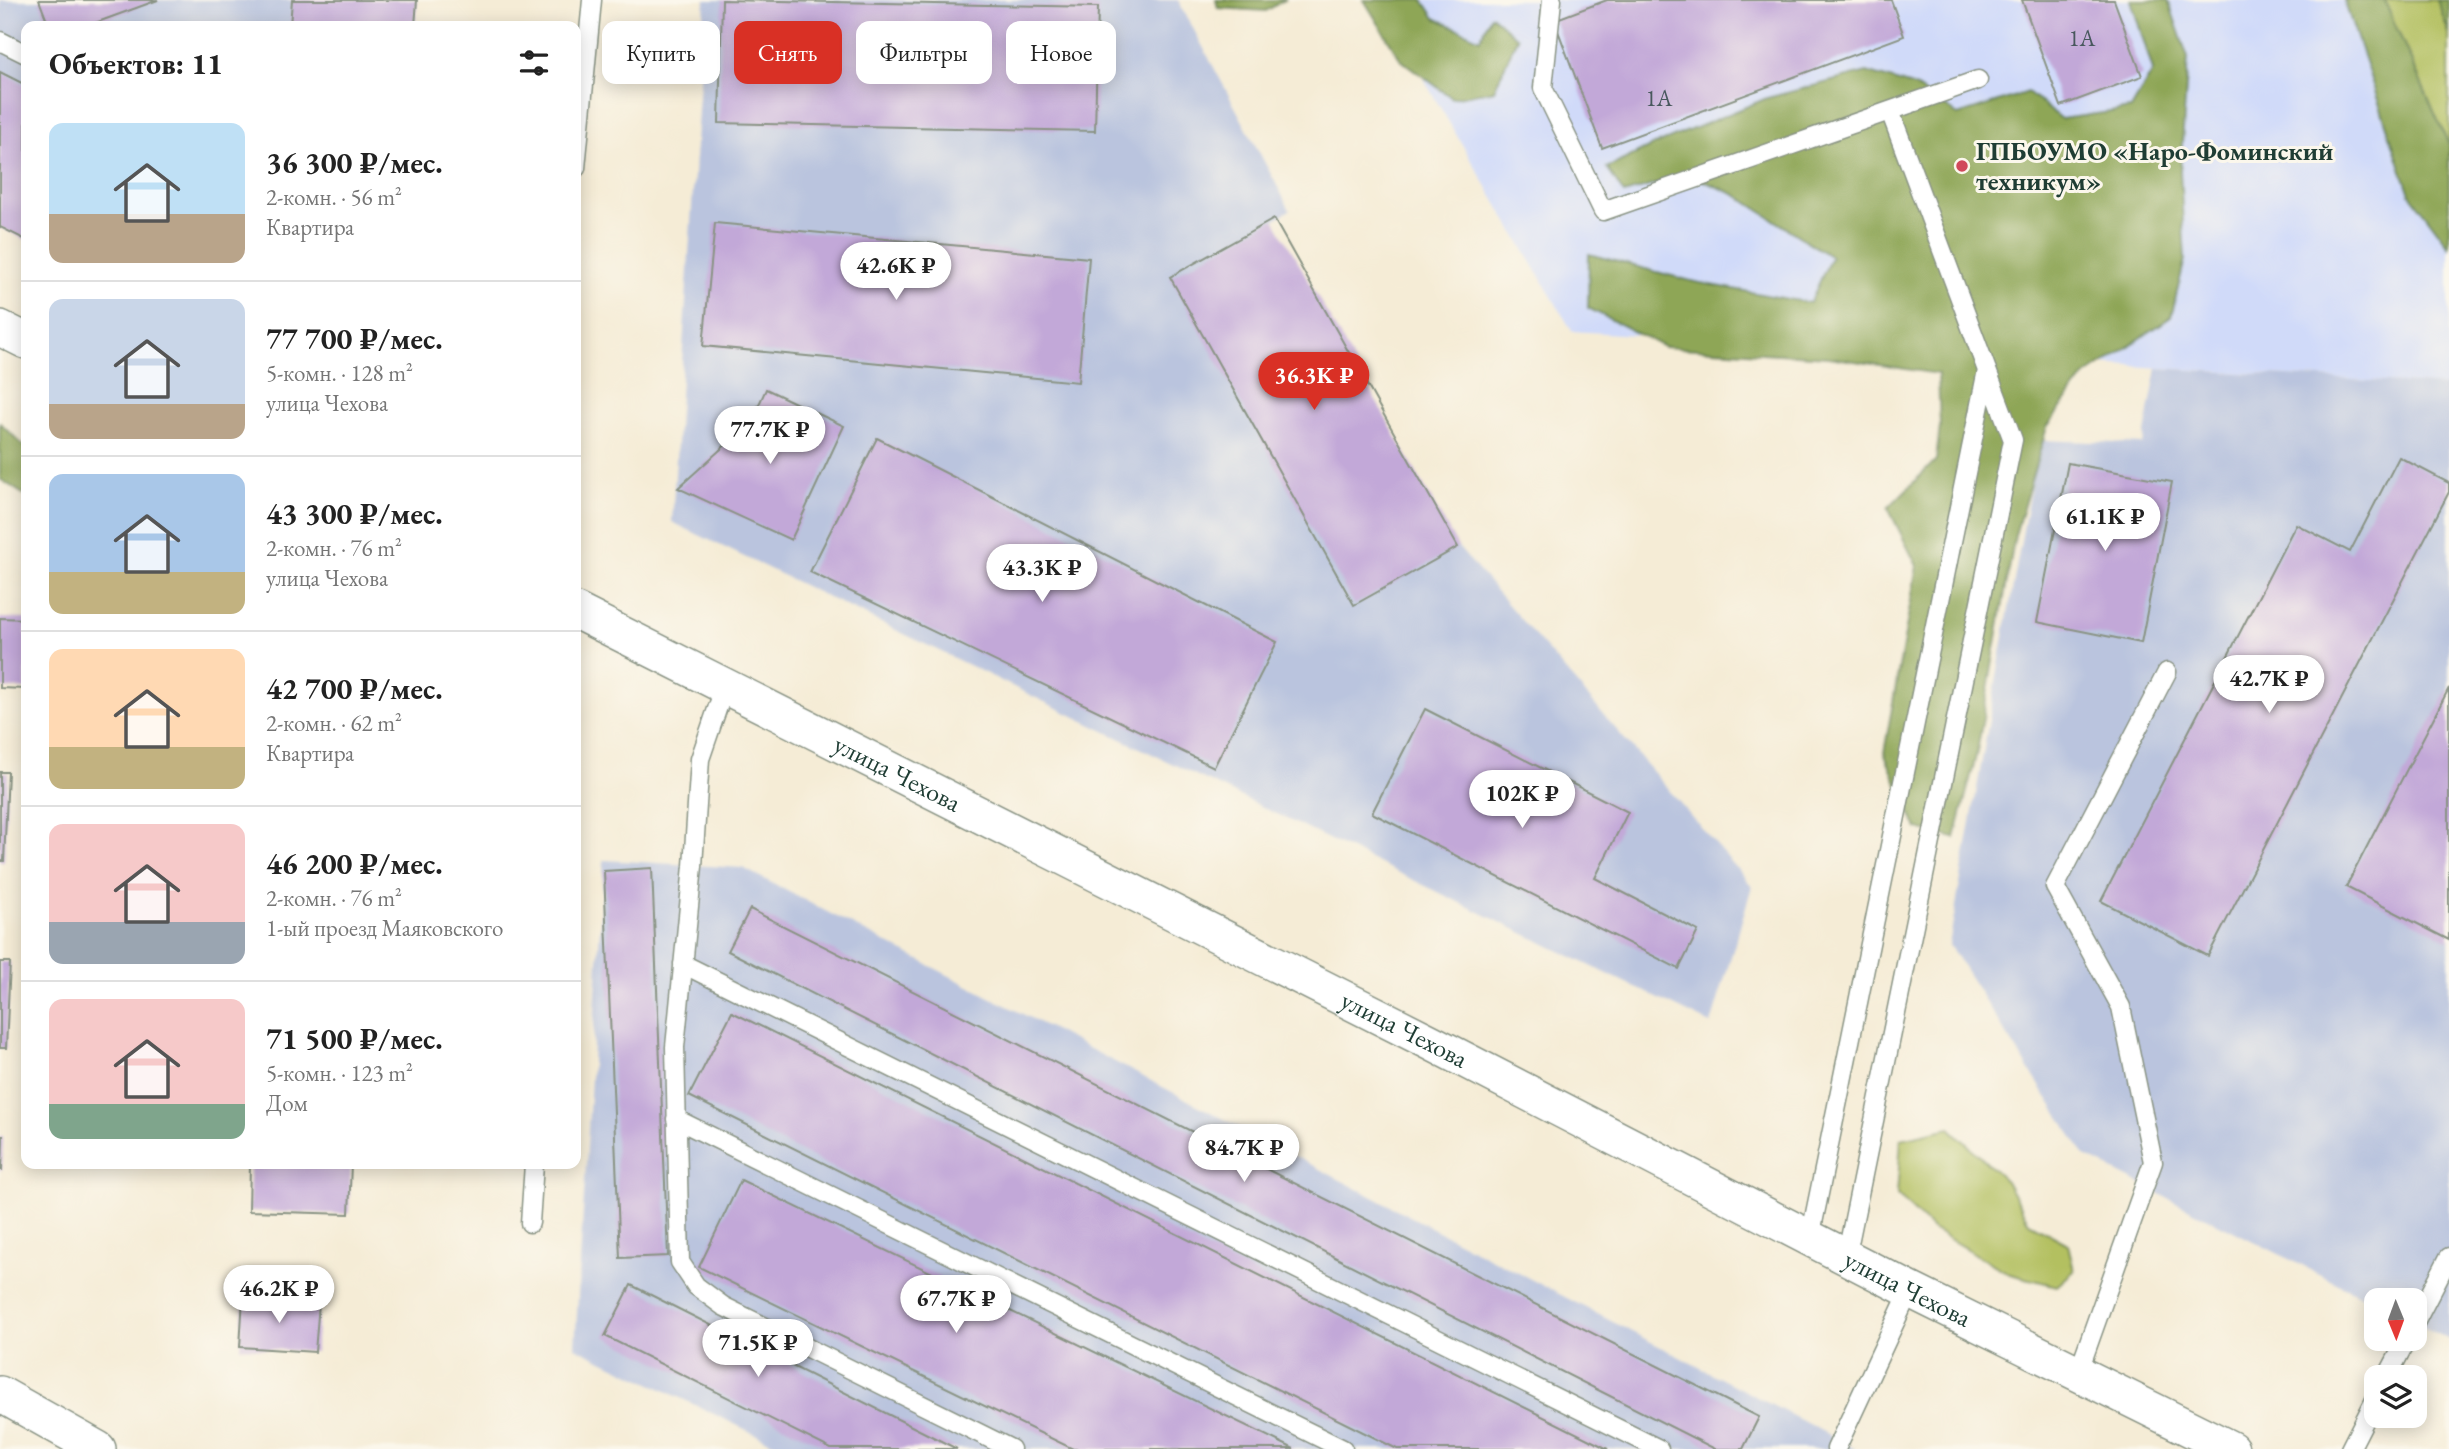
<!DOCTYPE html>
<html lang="ru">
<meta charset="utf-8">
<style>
:root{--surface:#fff;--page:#f2f2f2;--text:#222;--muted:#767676;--line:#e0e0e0;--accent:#d93025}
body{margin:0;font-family:"EB Garamond",serif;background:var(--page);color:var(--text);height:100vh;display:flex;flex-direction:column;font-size:26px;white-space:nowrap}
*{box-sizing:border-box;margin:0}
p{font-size:23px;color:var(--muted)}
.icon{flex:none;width:38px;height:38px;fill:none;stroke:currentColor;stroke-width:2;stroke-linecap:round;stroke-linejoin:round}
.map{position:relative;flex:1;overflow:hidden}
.details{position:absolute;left:21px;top:21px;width:560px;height:1148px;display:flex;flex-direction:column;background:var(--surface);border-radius:14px;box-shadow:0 4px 18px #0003}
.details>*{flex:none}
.guide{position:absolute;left:602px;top:21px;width:665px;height:63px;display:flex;gap:14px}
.needle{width:46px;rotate:179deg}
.controls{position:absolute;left:2364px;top:1288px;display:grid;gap:14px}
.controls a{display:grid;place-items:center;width:63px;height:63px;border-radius:14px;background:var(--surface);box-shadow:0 4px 18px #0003;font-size:35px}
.price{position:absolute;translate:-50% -60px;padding:0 16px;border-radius:24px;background:#fff;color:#222;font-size:23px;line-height:46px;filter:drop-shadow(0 2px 4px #0008)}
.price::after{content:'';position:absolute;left:50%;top:42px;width:21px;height:16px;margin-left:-10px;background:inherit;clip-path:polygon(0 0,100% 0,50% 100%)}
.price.current{background:var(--accent);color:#fff}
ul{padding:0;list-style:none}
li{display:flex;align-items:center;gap:21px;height:175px;padding:0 28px}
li+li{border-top:2px solid var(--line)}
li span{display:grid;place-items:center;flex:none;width:196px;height:140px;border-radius:14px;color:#555}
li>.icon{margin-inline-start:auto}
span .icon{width:84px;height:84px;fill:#fffc;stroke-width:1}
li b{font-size:30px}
h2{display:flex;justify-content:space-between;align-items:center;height:84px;padding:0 28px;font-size:30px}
.pill{padding:0 24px;border-radius:14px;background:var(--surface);box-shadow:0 4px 18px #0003;font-size:24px;line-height:63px}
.pill.current{background:var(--accent);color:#fff}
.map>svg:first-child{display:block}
.built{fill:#d0daf9}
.industrial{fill:#bac4de}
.green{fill:#b3c061;stroke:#697e4a;stroke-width:2}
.forest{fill:#8ea657;stroke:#567246;stroke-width:2}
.building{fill:#c2a8d8}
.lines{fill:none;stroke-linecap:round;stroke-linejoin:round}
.lane-casing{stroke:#8a9485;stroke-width:21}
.street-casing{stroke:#8a9485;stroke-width:38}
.lane{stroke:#fff;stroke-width:18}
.street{stroke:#fff;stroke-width:35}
.poi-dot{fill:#d1495b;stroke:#fbf7ec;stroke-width:2.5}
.labels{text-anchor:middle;stroke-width:6;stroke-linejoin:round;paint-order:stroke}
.number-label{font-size:23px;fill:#48585d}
.poi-label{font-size:26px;font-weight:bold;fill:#1f3d34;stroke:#fbf7ec;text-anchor:start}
.street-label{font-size:26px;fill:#1f3d34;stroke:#fbf7ec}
</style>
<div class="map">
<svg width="2449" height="1449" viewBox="0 0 2449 1449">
<rect width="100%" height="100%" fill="#fbf7ec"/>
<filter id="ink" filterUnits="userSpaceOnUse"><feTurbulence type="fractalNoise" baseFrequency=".0143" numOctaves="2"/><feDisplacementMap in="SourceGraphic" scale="14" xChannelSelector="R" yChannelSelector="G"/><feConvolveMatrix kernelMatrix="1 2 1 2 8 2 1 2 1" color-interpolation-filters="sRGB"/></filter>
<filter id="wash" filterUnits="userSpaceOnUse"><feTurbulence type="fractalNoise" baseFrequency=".00686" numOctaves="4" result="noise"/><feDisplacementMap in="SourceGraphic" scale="28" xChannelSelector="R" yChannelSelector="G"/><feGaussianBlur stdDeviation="1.57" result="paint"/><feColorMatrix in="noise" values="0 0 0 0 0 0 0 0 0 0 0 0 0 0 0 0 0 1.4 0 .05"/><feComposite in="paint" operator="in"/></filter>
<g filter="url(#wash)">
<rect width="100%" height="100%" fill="#f5ecd6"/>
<!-- built -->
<path class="built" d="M 1377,0 L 2449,0 L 2449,386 L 1572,331 Z"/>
<!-- industrial -->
<path class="industrial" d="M 0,0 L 417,0 L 415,26 L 26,26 L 26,240 L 0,227 Z
M 705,0 L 1178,0 L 1290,210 L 1274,220 L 1458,547 L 1752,886 L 1711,1024 L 672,522 Z
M 2157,368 L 2449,386 L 2449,1340 L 2415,1323 L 2415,1300 L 2376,1300 L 2376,1303 L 2085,1156 L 1949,945 L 2039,440 L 2143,444 Z
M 604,860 L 743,868 L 1856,1449 L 786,1449 L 575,1347 Z"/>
<!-- green -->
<path class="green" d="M 2384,0 L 2437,0 L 2449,33 L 2449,145 Z
M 1950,1128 L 2006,1181 L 2029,1223 L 2068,1244 L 2074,1271 L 2057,1286 L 2010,1274 L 1932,1229 L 1897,1195 L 1901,1139 Z"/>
<!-- forest -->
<path class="forest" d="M 1216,0 L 1284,0 L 1266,11 L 1218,8 Z
M 1364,0 L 1423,0 L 1435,18 L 1480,39 L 1491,15 L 1517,38 L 1494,90 L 1452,98 L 1401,60 Z
M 2131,0 L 2168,0 L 2188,58 L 2180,172 L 2185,259 L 2171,317 L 2083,378 L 2047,427 L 2015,535 L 1977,752 L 1955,838 L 1917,829 L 1884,753 L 1917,566 L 1888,508 L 1936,460 L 1940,426 L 1938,374 L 1829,357 L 1664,347 L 1588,308 L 1589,254 L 1695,282 L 1810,303 L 1831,257 L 1736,195 L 1688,174 L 1624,194 L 1607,168 L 1652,146 L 1767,98 L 1867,72 L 1915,87 L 1958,115 L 2028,92 L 2061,119 L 2131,109 L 2153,71 Z
M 2344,0 L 2384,0 L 2449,145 L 2449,246 L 2410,194 Z
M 2437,0 L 2449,0 L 2449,33 Z
M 0,423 L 26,448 L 26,496 L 0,479 Z"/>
<g id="blocks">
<!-- building -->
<path class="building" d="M 39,0 L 158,0 L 87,26 L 49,26 Z
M 292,0 L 417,0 L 415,26 L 290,26 Z
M 722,0 L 1098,7 L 1095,131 L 719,123 Z
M 1607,0 L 1891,0 L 1904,36 L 1602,148 L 1554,20 Z
M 2022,0 L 2114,0 L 2142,76 L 2061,106 Z
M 0,72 L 26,85 L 26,240 L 0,227 Z
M 1274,219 L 1458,547 L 1354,605 L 1170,277 Z
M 715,223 L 1089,258 L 1078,382 L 703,346 Z
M 766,389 L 844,426 L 791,540 L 678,488 L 751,422 Z
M 877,438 L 1277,642 L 1214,767 L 810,572 Z
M 2399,457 L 2449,483 L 2449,492 L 2208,956 L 2101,901 L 2296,524 L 2350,552 Z
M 2068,463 L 2172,482 L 2141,643 L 2037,622 Z
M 0,618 L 26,619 L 26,689 L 0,688 Z
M 2449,688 L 2449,940 L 2346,887 Z
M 1425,709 L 1628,812 L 1595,878 L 1698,931 L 1679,969 L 1372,813 Z
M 0,772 L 8,772 L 4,861 L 0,861 Z
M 652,868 L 668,1256 L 620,1258 L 604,871 Z
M 750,909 L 1759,1417 L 1743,1449 L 1715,1449 L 728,951 Z
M 0,962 L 10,962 L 6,1048 L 0,1048 Z
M 732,1012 L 1608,1449 L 1397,1449 L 689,1096 Z
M 0,1136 L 3,1136 L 2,1170 L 0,1170 Z
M 250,1164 L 351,1164 L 349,1214 L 249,1211 Z
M 741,1180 L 1294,1449 L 1073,1449 L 699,1267 Z
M 631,1285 L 957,1449 L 831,1449 L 605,1336 Z
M 243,1297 L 319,1303 L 315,1352 L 240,1347 Z"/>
</g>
</g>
<g filter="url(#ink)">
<use href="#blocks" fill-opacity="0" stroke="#8a9485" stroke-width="2"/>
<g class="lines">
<!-- lane casing -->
<g class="lane-casing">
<path id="lane" d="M 1552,0 L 1543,88 L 1603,211 L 1978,80
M 0,41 L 26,54
M 576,168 L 592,0
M 725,686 L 700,759 L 693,866 L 675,1047 L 680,1262 L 696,1286 L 723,1306 L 1011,1449
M 683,964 L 1659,1449
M 676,1119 L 1343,1449
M 530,1223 L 534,1164
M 1810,1238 L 1987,370
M 1846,1258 L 2013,440 L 1890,111
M 2415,1323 L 2449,1257
M 2078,1373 L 2153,1162 L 2121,1007 L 2055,887 L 2167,672
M 2387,1377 L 2407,1339
M 1836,1449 L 1910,1290
M 2350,1449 L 2376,1398"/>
</g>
<!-- street casing -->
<g class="street-casing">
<g id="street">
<path d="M 0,328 L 26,341"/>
<path id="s1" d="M 576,611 L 1430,1042 L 1910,1290 L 2231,1449"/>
<path d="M 0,1394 L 98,1449"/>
</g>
</g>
<!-- lane -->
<use href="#lane" class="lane"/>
<!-- street -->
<use href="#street" class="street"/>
</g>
</g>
<!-- markers -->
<circle class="poi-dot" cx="1962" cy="166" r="7"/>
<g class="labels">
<!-- number labels -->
<g class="number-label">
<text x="2082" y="46">1А</text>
<text x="1659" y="106">1А</text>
</g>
<!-- poi labels -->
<g class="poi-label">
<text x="1976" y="160">ГПБОУМО «Наро-Фоминский<tspan x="1976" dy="30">техникум»</tspan></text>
</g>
<!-- street labels -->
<g class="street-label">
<text dy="9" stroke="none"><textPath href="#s1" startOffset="360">улица Чехова</textPath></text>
<text dy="9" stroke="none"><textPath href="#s1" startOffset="928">улица Чехова</textPath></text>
<text dy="9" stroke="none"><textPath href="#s1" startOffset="1494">улица Чехова</textPath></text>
</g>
</g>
</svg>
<div class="controls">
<a><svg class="needle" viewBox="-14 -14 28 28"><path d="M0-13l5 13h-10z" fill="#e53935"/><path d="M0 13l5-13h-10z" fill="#767676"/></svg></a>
<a><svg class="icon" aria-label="layers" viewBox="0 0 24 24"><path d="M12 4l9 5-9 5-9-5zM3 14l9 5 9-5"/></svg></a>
</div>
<b class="price" style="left:896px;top:302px">42.6K ₽</b>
<b class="price current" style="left:1314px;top:412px">36.3K ₽</b>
<b class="price" style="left:770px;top:466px">77.7K ₽</b>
<b class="price" style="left:2105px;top:553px">61.1K ₽</b>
<b class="price" style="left:1042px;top:604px">43.3K ₽</b>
<b class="price" style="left:2269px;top:715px">42.7K ₽</b>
<b class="price" style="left:1522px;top:830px">102K ₽</b>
<b class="price" style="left:1244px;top:1184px">84.7K ₽</b>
<b class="price" style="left:279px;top:1325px">46.2K ₽</b>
<b class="price" style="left:956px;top:1335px">67.7K ₽</b>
<b class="price" style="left:758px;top:1379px">71.5K ₽</b>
<div class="guide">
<a class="pill">Купить</a>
<a class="pill current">Снять</a>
<a class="pill">Фильтры</a>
<a class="pill">Новое</a>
</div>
<section class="details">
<h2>Объектов: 11<svg class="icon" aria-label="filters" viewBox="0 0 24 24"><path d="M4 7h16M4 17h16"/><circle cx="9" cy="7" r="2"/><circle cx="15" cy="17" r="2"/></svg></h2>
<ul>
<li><span style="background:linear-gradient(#bfe0f5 65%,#b9a48a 0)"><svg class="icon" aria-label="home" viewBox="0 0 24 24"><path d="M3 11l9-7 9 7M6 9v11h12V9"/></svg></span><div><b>36 300 ₽/мес.</b><p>2-комн. · 56 m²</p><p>Квартира</p></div></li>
<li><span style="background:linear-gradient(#c9d6e8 75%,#b9a48a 0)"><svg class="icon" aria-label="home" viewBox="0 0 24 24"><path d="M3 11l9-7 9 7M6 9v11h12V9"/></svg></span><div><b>77 700 ₽/мес.</b><p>5-комн. · 128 m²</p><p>улица Чехова</p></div></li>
<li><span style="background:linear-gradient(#a9c7e8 70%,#c2b280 0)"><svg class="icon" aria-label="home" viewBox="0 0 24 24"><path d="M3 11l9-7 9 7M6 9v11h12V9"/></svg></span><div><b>43 300 ₽/мес.</b><p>2-комн. · 76 m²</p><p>улица Чехова</p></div></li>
<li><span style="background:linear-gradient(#ffd9b3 70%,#c2b280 0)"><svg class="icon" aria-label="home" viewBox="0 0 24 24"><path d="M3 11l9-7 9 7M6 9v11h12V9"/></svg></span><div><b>42 700 ₽/мес.</b><p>2-комн. · 62 m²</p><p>Квартира</p></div></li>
<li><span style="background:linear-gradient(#f6c9c9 70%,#9aa5b1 0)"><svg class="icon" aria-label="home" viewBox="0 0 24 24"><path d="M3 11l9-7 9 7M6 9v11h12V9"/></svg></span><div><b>46 200 ₽/мес.</b><p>2-комн. · 76 m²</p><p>1-ый проезд Маяковского</p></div></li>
<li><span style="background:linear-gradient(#f6c9c9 75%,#7fa58c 0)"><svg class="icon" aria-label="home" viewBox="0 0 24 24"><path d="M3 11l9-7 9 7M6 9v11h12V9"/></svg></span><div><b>71 500 ₽/мес.</b><p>5-комн. · 123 m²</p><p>Дом</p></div></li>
</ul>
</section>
</div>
